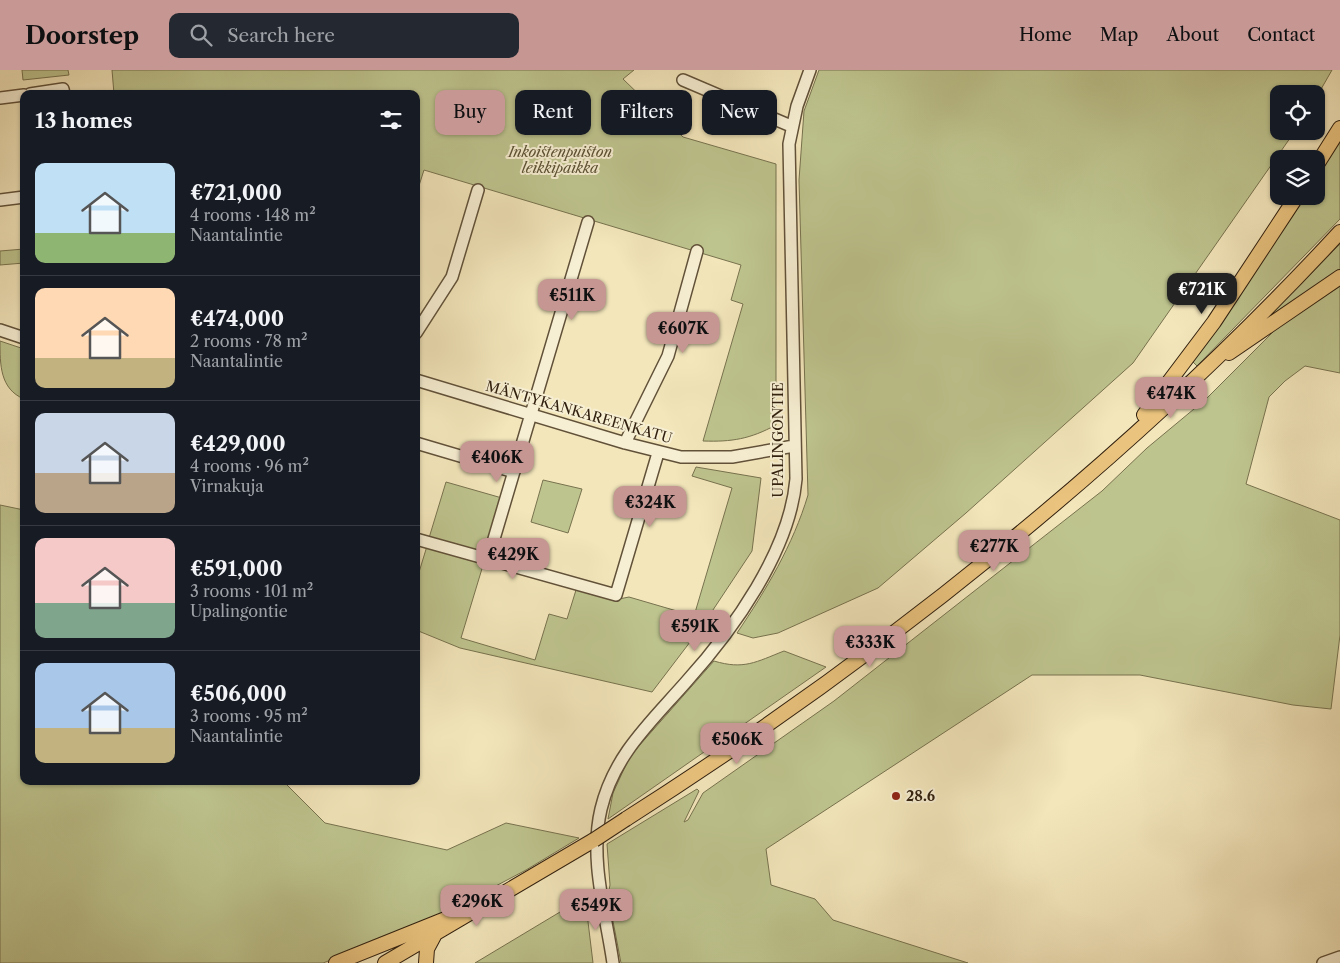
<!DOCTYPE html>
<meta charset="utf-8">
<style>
:root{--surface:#171b24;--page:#242831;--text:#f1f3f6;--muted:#9ea1a6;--line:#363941;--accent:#c59692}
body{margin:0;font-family:"Libre Caslon Text",serif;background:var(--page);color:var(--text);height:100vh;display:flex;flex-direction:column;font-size:19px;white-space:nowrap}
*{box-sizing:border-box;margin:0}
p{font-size:16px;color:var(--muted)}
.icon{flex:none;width:28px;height:28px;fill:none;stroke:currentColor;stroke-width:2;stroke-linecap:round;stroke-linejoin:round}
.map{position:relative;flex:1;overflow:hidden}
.sheet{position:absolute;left:20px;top:20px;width:400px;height:695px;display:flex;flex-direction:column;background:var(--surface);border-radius:10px;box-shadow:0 1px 4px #0004}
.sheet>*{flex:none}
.banner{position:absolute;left:435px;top:20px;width:475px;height:45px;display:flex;gap:10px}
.controls{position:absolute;left:1270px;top:15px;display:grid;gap:10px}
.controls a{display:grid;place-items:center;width:55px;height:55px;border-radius:10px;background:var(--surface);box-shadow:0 1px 4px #0004;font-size:25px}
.price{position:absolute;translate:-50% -42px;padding:0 11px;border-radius:10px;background:var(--accent);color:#111;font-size:16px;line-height:32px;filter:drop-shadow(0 1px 2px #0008)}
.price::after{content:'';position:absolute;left:50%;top:30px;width:15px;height:11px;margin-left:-8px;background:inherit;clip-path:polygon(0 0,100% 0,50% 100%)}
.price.current{background:#222;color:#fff}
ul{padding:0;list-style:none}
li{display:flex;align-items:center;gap:15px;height:125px;padding:0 15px}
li+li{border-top:1px solid var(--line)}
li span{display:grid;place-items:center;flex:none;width:140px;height:100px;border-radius:10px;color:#555}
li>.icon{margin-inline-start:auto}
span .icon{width:60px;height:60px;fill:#fffc;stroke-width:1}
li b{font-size:21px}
h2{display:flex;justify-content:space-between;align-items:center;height:60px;padding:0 15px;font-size:21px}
.chip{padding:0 18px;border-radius:10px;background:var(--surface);box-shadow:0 1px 4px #0004;font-size:18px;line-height:45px}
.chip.current{background:var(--accent);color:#111}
header{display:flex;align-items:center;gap:30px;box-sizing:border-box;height:70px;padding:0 25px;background:var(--accent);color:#111}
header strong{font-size:24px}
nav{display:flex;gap:28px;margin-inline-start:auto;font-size:18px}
.search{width:350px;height:45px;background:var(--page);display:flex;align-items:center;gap:12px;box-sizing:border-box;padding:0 18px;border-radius:10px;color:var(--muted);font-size:19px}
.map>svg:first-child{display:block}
.green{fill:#bec48e;stroke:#77724e}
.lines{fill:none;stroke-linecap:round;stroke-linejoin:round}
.minor-casing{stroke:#615139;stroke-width:14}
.major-casing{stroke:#301f0e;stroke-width:16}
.minor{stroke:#f7efd3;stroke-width:11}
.major{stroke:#eac37e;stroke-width:14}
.major-bridge-casing{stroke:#301f0e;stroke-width:16;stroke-linecap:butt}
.major-bridge{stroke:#eac37e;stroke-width:14}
.poi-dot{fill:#8f2418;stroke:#f7efd3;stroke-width:2}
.labels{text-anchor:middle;stroke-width:4;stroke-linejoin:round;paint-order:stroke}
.park-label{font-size:14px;font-style:italic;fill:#5b5134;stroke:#f7efd3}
.street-label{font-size:14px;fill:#301f0e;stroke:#f7efd3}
.poi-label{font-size:14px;font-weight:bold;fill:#301f0e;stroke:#f7efd3;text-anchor:start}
</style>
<header>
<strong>Doorstep</strong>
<div class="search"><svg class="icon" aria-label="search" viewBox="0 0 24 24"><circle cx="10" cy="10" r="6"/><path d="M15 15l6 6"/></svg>Search here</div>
<nav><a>Home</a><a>Map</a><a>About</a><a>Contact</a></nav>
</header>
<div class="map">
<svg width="1340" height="893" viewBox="0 0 1340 893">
<rect width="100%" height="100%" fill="#f3e6bb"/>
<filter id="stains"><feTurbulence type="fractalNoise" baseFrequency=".004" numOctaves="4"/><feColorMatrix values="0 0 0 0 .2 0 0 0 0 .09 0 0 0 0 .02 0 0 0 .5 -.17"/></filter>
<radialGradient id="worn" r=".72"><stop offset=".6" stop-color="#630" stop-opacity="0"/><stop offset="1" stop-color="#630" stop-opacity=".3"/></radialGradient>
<!-- green -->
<path class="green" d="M 22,0 L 68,0 L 69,5 L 23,10 Z
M 112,0 L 634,0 L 623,9 L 683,67 L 776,94 L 776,355 C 750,369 732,372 703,371 L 743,234 L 731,230 L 741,195 L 424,100 L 416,125 L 416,24 L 114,24 Z
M 819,0 L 1332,0 L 1316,28 L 1316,24 L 1279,24 L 1279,61 L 1295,61 L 1133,293 L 966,443 L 878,518 L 778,563 L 753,568 L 737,563 C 766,520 793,475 808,425 L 799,110 L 804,41 Z
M 1340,66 L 1340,149 L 1197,296 L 1191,290 L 1245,218 L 1304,126 L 1316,126 L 1316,107 Z
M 1340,174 L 1340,202 L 1272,246 L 1271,244 Z
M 24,179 L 24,193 L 0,195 L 0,181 Z
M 1340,216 L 1340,303 L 1305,296 L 1285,311 L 1269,327 L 1246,414 L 1340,450 L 1340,565 L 1331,639 L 1293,635 L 1140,605 L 1032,605 L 766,779 L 771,815 L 815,829 L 833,850 L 968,893 L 621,893 L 608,825 L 610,815 L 607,774 L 697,719 L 699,721 L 684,752 L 688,750 L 703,723 L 834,631 L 1102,421 L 1147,378 L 1206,329 L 1279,256 Z
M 0,271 L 24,279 L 24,329 C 0,319 0,295 0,271 Z
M 696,397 L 761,408 L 752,481 L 703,555 L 652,622 L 460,578 L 416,560 L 416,512 L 427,476 L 484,492 L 461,568 L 535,590 L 549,544 L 567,549 L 576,520 L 619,529 L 629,527 L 694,546 L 732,418 L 692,406 Z
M 543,410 L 582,419 L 568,463 L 531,452 Z
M 446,412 L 502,428 L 486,484 L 429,468 Z
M 0,435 L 24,440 L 24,711 L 283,711 L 325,753 L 447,780 L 506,753 L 579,768 L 526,800 L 456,837 L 376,873 L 323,893 L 0,893 Z
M 784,581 L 826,597 L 608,749 L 613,723 L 630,686 L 714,591 C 744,600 756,592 784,581 Z
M 585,827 L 593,893 L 475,893 Z"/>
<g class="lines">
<!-- minor casing -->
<g class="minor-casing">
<path id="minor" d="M 683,10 L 791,56
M 30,24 L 63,19 L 64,24
M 0,28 L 24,25
M 0,130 L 24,127
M 0,260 L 24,268
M 416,263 L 452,207 L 478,120
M 416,310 L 625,373 L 681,387 L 732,387 L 794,376
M 416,373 L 514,402
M 625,373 L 668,286 L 697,181
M 416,469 L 616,525 L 658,383
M 488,489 L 588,152
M 613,893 C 606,844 589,789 601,739 C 614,685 650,653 686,612 C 733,560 790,481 796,409 L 789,74 L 797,36 L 810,0
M 1323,893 L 1340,887"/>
</g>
<!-- major casing -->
<g class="major-casing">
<path id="major" d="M 1316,96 L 1340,58
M 1229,283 L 1340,207
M 1144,345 L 1214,252 L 1297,126
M 626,749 C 882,586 1133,386 1340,162
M 336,893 L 448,848
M 385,893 L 594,770
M 426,893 L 427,879 L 435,864"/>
</g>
<!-- minor -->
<use href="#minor" class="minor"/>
<!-- major -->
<use href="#major" class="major"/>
<!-- major-bridge casing -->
<g class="major-bridge-casing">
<path id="major-bridge" d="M 594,770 L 626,749"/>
</g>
<!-- major-bridge -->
<use href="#major-bridge" class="major-bridge"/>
</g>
<!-- markers -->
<circle class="poi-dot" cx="896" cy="726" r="5"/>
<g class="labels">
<!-- park labels -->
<g class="park-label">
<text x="560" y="87">Inkoistenpuiston<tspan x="560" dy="16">leikkipaikka</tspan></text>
</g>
<!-- street labels -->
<g class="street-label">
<text transform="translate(579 342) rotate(16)" y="5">MÄNTYKANKAREENKATU</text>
<text transform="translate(778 370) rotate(-90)" y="5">UPALINGONTIE</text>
</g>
<!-- poi labels -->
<g class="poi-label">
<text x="906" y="731">28.6</text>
</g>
</g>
<rect width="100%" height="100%" filter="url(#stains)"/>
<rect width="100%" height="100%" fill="url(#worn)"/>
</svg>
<div class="controls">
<a><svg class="icon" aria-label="locate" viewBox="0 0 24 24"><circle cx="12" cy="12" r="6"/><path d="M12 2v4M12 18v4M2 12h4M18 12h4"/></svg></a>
<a><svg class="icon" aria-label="layers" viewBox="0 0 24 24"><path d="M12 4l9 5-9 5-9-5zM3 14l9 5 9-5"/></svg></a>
</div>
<b class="price current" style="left:1202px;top:245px">€721K</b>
<b class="price" style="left:572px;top:251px">€511K</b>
<b class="price" style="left:683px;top:284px">€607K</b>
<b class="price" style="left:1171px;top:349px">€474K</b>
<b class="price" style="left:497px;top:413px">€406K</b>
<b class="price" style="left:650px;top:458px">€324K</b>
<b class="price" style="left:994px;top:502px">€277K</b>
<b class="price" style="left:513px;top:510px">€429K</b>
<b class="price" style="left:695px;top:582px">€591K</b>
<b class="price" style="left:870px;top:598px">€333K</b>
<b class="price" style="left:737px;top:695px">€506K</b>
<b class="price" style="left:477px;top:857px">€296K</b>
<b class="price" style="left:596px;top:861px">€549K</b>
<div class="banner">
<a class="chip current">Buy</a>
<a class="chip">Rent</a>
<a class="chip">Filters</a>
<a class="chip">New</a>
</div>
<section class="sheet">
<h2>13 homes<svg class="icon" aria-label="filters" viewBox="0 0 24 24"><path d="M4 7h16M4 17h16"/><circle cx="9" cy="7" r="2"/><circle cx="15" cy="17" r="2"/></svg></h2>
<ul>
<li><span style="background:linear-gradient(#bfe0f5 70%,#8fb573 0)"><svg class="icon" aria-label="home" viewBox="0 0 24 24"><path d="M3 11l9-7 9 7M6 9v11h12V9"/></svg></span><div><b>€721,000</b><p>4 rooms · 148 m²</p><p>Naantalintie</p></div></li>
<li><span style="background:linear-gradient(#ffd9b3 70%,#c2b280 0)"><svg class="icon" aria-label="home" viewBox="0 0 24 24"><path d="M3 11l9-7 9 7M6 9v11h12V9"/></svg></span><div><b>€474,000</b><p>2 rooms · 78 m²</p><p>Naantalintie</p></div></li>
<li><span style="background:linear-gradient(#c9d6e8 60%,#b9a48a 0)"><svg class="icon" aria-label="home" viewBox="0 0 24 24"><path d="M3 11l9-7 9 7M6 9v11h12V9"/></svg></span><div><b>€429,000</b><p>4 rooms · 96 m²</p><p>Virnakuja</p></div></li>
<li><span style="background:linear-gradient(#f6c9c9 65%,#7fa58c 0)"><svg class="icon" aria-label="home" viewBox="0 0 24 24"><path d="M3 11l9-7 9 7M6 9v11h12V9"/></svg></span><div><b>€591,000</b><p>3 rooms · 101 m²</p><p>Upalingontie</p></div></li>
<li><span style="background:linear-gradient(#a9c7e8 65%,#c2b280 0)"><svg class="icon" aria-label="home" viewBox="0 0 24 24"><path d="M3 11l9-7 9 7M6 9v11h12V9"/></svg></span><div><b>€506,000</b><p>3 rooms · 95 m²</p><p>Naantalintie</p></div></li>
</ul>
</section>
</div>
